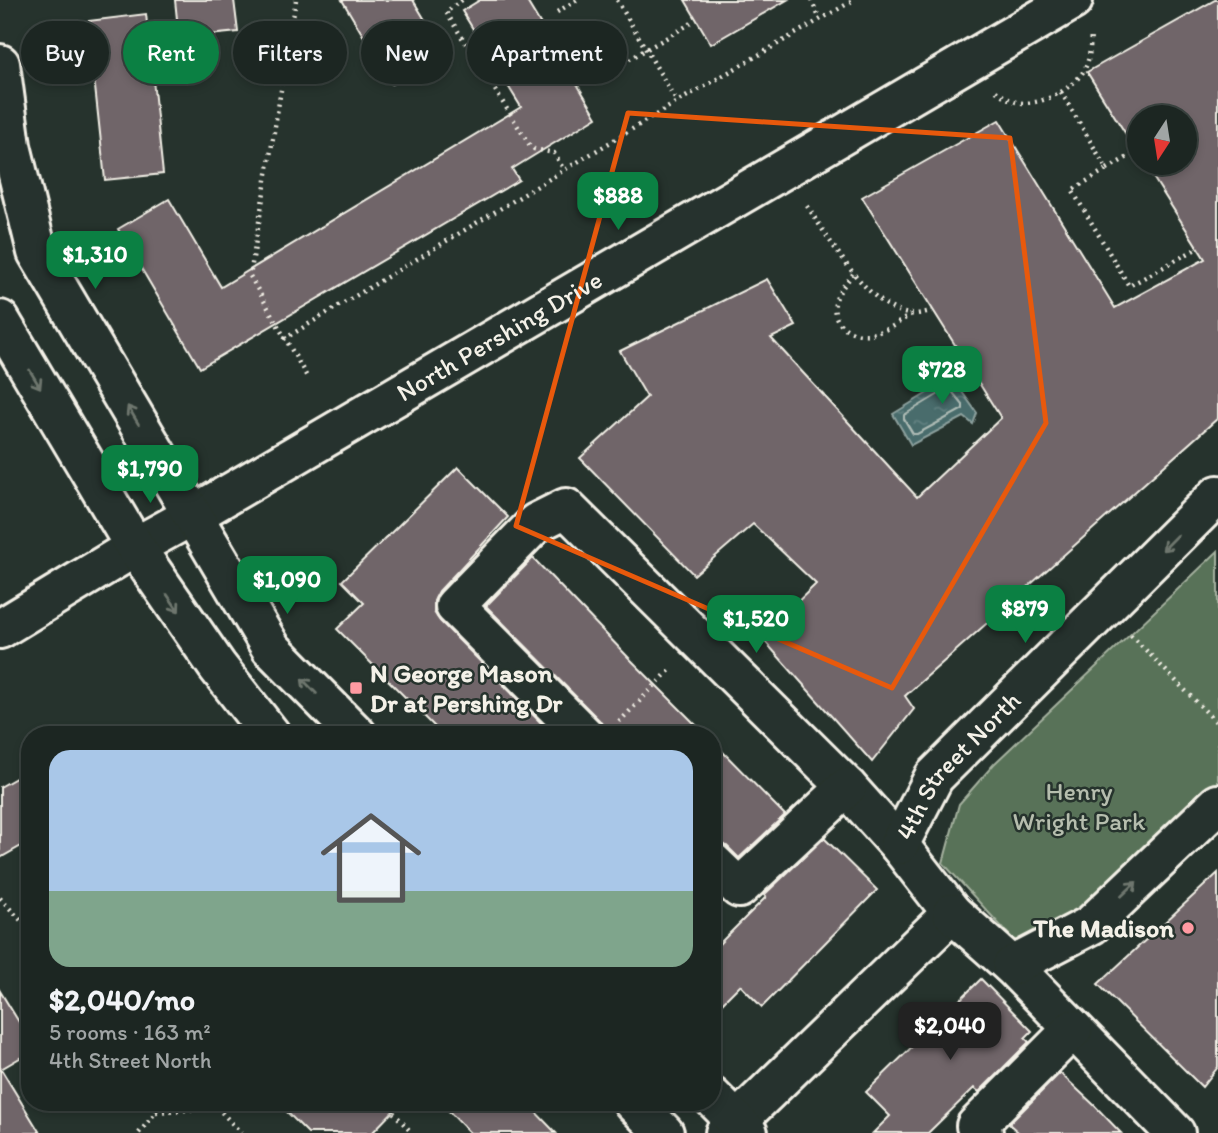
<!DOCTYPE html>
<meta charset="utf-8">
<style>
:root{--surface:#1c2622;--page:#252e2a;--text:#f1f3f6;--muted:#a0a5a5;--line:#3a4340;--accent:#0b8043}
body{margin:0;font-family:Itim,sans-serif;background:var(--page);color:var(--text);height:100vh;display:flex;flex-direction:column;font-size:26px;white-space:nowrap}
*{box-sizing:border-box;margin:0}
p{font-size:23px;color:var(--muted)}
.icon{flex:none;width:38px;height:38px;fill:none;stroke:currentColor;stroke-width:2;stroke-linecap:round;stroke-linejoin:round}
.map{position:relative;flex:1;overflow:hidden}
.side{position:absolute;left:21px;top:726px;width:700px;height:385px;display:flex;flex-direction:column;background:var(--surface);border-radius:28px;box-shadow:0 4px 10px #0003,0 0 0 2px var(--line)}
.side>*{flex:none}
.banner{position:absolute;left:21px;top:21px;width:700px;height:63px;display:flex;gap:14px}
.needle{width:46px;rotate:192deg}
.controls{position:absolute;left:1127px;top:105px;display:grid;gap:14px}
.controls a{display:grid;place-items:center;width:70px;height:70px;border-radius:50%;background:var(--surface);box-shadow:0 4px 10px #0003,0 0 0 2px var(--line);font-size:35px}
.price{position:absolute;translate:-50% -60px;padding:0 16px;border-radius:14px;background:var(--accent);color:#fff;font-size:23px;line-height:46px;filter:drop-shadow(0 2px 4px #0008)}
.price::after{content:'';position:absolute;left:50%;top:42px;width:21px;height:16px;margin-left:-10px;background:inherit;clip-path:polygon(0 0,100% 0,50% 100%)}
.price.on{background:#222;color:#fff}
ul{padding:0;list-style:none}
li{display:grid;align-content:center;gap:14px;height:371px;padding:0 28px}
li+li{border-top:2px solid var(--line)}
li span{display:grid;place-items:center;height:217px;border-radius:21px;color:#555}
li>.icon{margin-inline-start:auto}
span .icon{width:126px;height:126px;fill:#fffc;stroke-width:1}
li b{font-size:30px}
.chip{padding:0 24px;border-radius:32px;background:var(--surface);box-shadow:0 4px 10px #0003,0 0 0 2px var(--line);font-size:24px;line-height:63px}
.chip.on{background:var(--accent);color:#fff}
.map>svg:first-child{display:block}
.park{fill:#597258;stroke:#a6b2a0;stroke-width:2}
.water{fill:url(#water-ripples);stroke:#8da19e;stroke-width:2}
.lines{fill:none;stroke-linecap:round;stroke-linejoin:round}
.shore{stroke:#afbcb6;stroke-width:2}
.building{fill:#706569;stroke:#f4f1e8;stroke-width:2}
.minor-casing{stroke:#f4f1e8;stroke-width:44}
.major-casing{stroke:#f4f1e8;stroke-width:44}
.path{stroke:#f4f1e8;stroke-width:4.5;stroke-dasharray:2 5;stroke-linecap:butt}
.minor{stroke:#26332d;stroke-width:38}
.major{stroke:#26332d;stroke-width:38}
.oneway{stroke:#6e766e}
.marked{fill:none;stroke:#e8590c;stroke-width:5;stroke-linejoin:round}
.poi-dot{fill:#ff9aa2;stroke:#26332d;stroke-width:2.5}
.labels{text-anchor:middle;stroke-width:5;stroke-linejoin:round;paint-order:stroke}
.street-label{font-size:26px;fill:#f4f1e8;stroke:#26332d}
.poi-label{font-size:26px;font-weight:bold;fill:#f4f1e8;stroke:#26332d;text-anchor:start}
.park-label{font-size:26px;fill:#b6beae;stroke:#26332d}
</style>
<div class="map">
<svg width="1218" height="1133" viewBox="0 0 1218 1133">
<defs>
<pattern id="water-ripples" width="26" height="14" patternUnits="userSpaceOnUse" patternTransform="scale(1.75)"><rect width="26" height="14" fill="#486c6c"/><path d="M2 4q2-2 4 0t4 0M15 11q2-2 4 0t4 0" fill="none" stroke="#638181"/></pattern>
</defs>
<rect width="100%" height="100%" fill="#26332d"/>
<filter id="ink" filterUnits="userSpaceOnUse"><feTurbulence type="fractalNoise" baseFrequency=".0143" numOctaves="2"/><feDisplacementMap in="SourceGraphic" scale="14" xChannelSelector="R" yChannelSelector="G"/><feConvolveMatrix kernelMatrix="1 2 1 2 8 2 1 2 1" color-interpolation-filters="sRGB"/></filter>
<g filter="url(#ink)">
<!-- park -->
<path class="park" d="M 1218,551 L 1218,795 L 1065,945 L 1022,949 L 943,863 L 959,804 L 994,764 Z"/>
<!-- water -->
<path class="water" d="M 952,378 L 977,413 L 973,424 L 964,417 L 911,445 L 893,414 Z"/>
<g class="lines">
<!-- shore -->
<path class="shore" d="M 949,388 L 963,405 L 963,409 L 917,434 L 913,434 L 904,419 L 904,415 Z"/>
</g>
<!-- building -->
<path class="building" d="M 175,0 L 234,0 L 238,32 L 179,38 Z
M 342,0 L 413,0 L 445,53 L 392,84 Z
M 480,0 L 526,0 L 597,117 L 512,169 L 519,180 L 200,368 L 118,229 L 169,199 L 221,287 L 521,107 L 462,11 Z
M 685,0 L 787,0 L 711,44 Z
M 1215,0 L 1218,0 L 1218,418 L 905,696 L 914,709 L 872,762 L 761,637 L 816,584 L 753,524 L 694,575 L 580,458 L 647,397 L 620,351 L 767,279 L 796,326 L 771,338 L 917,497 L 1001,418 L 862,197 L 999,120 L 1115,308 L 1205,259 L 1144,163 L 1185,163 L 1185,117 L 1139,117 L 1139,155 L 1087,72 Z
M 146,14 L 163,174 L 105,180 L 88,21 Z
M 458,467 L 508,517 L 439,591 L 434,601 L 434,612 L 440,621 L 553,735 L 443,735 L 337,629 L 364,603 L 342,581 Z
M 533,558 L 628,657 L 706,735 L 605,735 L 605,729 L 599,720 L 486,606 Z
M 712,741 L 785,815 L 739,858 L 727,846 L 712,841 Z
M 30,770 L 30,841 L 0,858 L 0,787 Z
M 824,838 L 877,890 L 762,1007 L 740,985 L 712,1013 L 712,951 L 766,897 L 764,895 Z
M 1218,873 L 1218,1067 L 1202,1087 L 1098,984 Z
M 981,979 L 1032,1031 L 1025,1038 L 1029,1042 L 979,1092 L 974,1088 L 928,1133 L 873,1133 L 890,1116 L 866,1092 Z
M 0,991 L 30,1040 L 30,1052 L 1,1069 L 40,1133 L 0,1133 Z
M 1060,1073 L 1094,1105 L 1121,1133 L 1019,1133 L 1009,1124 Z
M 277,1102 L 402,1102 L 372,1133 L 308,1133 Z
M 440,1102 L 526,1102 L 556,1133 L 470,1133 Z"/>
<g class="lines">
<!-- minor casing -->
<g class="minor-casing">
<g id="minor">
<path id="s1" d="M 0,629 L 135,547 L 193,515 L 1073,0"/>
<path d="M 584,735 L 455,606 L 536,523 L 566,508 L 847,787 L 899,845 L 952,913 L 725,1133"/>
<path id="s2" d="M 899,845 L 934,777 L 1218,495"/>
<path d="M 712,862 L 739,888 L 847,787"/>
<path d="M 952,913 L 1012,966 L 1175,1133"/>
<path d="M 1012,966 L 1091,925 L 1218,804"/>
<path d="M 983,1133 L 976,1126 L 1073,1029"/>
</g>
</g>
<!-- major casing -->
<g class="major-casing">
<path id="major" d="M 0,64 L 11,146 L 37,252 L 271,648 L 357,735
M 0,320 L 135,547 L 217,666 L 271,735
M 712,1097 L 748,1133
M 633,1102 L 664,1133"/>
</g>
<!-- path -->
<path class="path" d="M 296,0 L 250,276 L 307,377
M 462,0 L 446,12 L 529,144 L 534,149 L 554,153 L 564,170
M 617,0 L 677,102
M 811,0 L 820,19
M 557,12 L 577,0
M 599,77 L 695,21
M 996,91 C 1002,95 1009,100 1016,102 C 1039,107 1070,91 1083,72 C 1090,61 1090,48 1091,35
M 1061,92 L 1107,169 L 1072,190 L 1129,286 L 1196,249
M 1107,169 L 1135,153
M 807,206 C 829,238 869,310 910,314 C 917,315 925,312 932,311
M 853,274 C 848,281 840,289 837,297 C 826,323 853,339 875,333 C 888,330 900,322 910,315
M 284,339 L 677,102 L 854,0
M 1131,635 L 1218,724
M 619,722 L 672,668
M 0,898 L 30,930
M 212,1102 L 241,1133
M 384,1102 L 412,1133
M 156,1112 L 218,1108
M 139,1133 L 156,1112 L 158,1102"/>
<!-- minor -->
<use href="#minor" class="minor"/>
<!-- major -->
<use href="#major" class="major"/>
</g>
<!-- one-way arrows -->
<defs><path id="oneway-shaft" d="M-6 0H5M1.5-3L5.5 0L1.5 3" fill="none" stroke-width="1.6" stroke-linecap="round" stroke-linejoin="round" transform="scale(1.75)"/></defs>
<g class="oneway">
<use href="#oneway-shaft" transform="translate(35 379) rotate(59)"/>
<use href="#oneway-shaft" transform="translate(133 415) rotate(-121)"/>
<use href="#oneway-shaft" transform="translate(1170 543) rotate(135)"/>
<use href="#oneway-shaft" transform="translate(173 603) rotate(55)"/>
<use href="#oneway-shaft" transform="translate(309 686) rotate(-135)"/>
<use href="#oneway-shaft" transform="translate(1129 889) rotate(-44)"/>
</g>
</g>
<!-- marked area -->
<path class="marked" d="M 628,113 L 1010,138 L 1046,423 L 892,688 L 516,526 Z"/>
<!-- markers -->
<g class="poi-dot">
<rect x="349" y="681" width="14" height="14" rx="3.5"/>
<circle cx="1188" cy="928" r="7"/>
</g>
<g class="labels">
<!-- street labels -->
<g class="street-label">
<text dy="9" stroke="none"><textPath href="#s1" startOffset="579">North Pershing Drive</textPath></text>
<text dy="9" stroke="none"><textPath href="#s2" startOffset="100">4th Street North</textPath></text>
</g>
<!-- poi labels -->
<g class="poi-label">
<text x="370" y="682">N George Mason<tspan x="370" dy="30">Dr at Pershing Dr</tspan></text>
<text x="1174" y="937" text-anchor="end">The Madison</text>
</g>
<!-- park labels -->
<g class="park-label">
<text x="1079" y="800">Henry<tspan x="1079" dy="30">Wright Park</tspan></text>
</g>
</g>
</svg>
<div class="controls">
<a><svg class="needle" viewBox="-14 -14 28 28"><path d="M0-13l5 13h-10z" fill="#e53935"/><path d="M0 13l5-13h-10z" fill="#a0a5a5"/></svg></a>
</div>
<b class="price" style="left:618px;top:232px">$888</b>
<b class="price" style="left:95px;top:291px">$1,310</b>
<b class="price" style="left:942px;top:406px">$728</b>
<b class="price" style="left:150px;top:505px">$1,790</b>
<b class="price" style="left:287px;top:616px">$1,090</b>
<b class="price" style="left:1025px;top:645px">$879</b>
<b class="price" style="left:756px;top:655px">$1,520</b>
<b class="price on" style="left:950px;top:1062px">$2,040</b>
<div class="banner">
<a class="chip">Buy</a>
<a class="chip on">Rent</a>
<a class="chip">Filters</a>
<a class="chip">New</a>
<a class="chip">Apartment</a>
</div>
<section class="side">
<ul>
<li><span style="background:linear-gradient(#a9c7e8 65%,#7fa58c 0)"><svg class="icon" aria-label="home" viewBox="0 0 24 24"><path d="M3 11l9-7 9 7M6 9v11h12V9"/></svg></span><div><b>$2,040/mo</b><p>5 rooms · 163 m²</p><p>4th Street North</p></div></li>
</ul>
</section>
</div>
